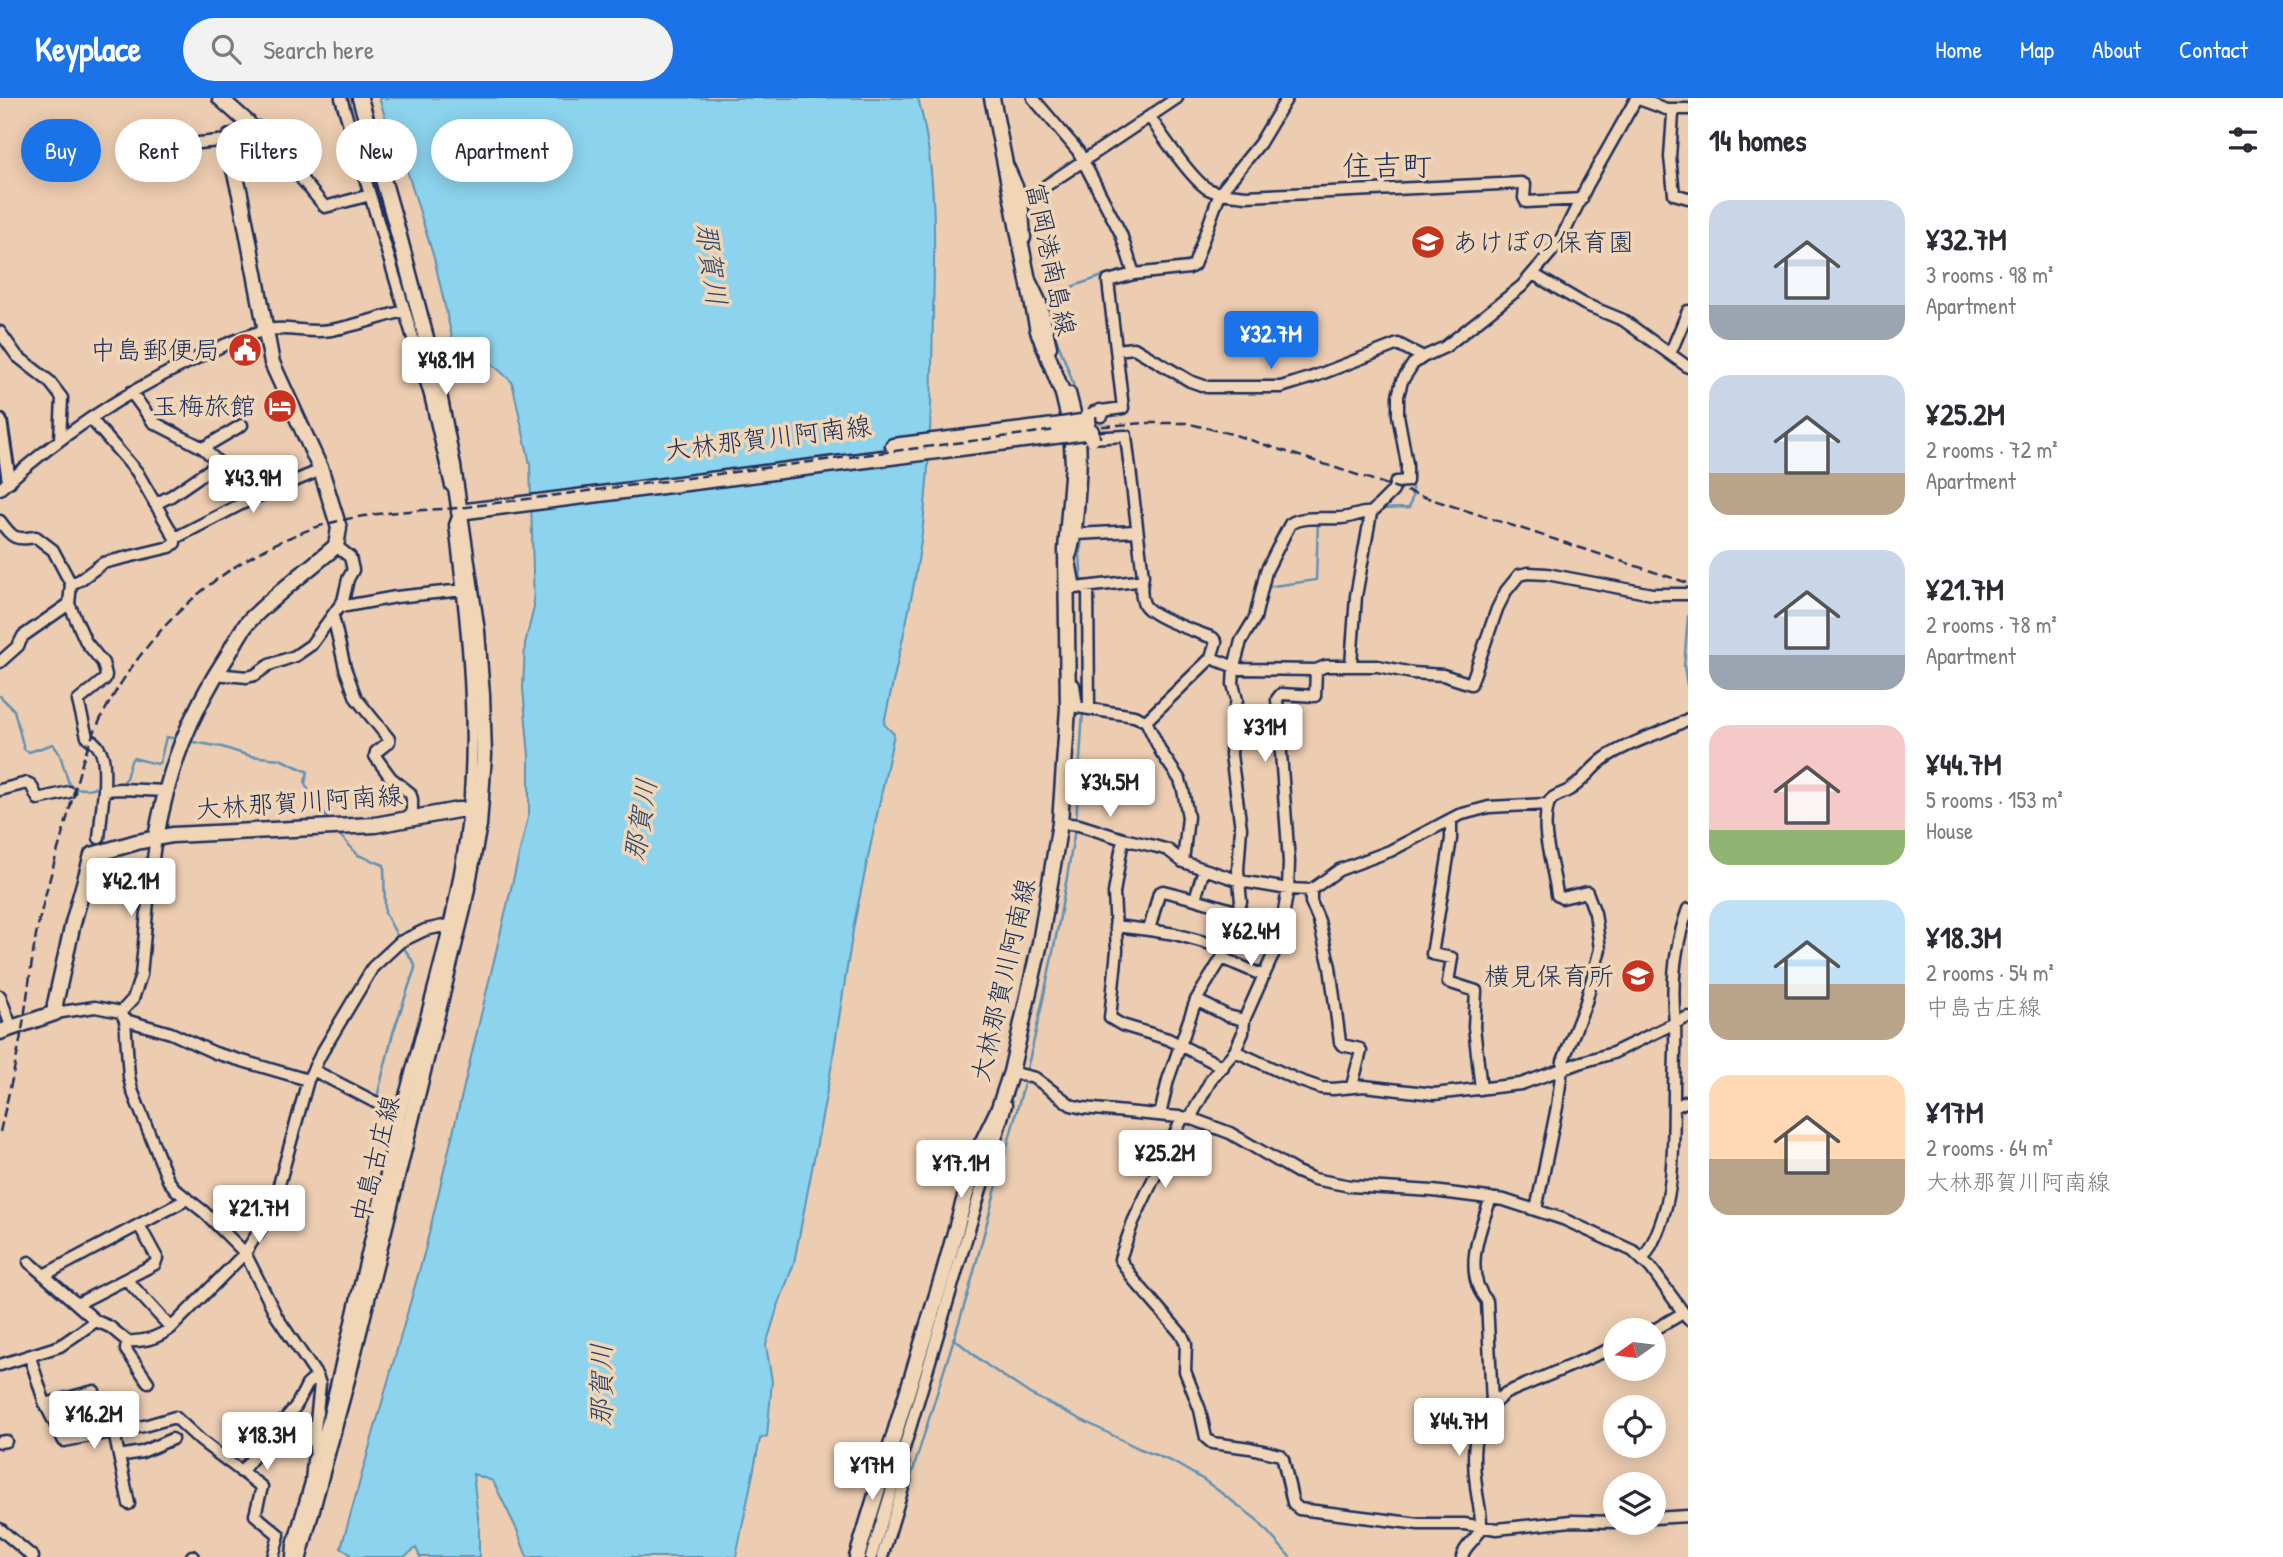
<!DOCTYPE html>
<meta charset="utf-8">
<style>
:root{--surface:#fff;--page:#f2f2f3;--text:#2b2b33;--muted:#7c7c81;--accent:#1a73e8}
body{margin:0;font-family:"Patrick Hand","Klee One",sans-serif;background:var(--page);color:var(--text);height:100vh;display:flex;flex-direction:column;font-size:26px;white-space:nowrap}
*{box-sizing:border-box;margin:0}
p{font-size:23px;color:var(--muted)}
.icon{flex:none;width:38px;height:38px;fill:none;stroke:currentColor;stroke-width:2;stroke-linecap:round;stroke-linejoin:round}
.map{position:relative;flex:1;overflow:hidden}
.drawer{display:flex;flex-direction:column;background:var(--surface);width:595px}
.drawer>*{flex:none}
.hud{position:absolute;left:21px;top:21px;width:665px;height:63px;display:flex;gap:14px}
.needle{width:46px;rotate:256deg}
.controls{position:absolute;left:1603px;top:1220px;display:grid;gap:14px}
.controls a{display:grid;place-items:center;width:63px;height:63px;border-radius:50%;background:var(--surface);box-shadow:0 4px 18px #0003;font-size:35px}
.price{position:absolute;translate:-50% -60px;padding:0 16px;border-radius:7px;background:#fff;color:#222;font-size:23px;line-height:46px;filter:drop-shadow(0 2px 4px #0008)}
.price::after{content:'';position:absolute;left:50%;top:42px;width:21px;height:16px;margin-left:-10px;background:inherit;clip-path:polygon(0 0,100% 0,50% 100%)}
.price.active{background:var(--accent);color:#fff}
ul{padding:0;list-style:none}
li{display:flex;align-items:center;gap:21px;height:175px;padding:0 21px}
li span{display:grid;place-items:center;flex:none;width:196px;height:140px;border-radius:21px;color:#555}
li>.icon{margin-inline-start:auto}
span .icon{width:84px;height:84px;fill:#fffc;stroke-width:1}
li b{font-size:30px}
h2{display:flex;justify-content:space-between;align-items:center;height:84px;padding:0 21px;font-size:30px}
.tag{padding:0 24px;border-radius:32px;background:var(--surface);box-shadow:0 4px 18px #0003;font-size:24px;line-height:63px}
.tag.active{background:var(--accent);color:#fff}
header{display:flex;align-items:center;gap:42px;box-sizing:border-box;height:98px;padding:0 35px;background:var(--accent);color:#fff}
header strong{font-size:33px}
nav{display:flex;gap:38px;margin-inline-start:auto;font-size:24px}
.search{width:490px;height:63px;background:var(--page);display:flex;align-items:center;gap:18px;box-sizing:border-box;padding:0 24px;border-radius:38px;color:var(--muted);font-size:26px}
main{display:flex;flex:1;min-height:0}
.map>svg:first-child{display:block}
.water{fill:#8cd3ed;stroke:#5f91b4;stroke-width:2}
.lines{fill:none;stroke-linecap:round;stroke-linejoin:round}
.stream{stroke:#5f91b4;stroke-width:2.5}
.minor-casing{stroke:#1b2f5e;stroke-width:15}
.tertiary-casing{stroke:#1b2f5e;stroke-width:18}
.secondary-casing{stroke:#1b2f5e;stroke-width:19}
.minor{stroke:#f0d6b7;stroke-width:10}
.tertiary{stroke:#f0d6b7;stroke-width:12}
.secondary{stroke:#f0d6b7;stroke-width:14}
.rail{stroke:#1b2f5e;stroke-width:2.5;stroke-dasharray:10 5;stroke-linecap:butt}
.secondary-bridge-casing{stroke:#1b2f5e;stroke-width:19;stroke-linecap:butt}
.secondary-bridge{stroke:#f0d6b7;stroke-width:14}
.labels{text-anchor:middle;stroke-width:7;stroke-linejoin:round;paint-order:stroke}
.poi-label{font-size:26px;fill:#1b2f5e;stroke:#f0d6b7;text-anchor:end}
.street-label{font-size:26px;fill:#1b2f5e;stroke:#f0d6b7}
.water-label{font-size:28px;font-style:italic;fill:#2c4873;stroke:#f0d6b7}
.quarter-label{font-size:30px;fill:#1b2f5e;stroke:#f0d6b7}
</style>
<header>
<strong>Keyplace</strong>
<div class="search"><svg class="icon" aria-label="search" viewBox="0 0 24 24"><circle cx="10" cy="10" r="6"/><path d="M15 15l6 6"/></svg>Search here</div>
<nav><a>Home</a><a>Map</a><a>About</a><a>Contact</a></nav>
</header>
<main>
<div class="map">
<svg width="1688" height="1459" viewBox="0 0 1688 1459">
<rect width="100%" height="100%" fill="#edcdb1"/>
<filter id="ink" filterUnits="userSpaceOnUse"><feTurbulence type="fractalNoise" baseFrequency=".0143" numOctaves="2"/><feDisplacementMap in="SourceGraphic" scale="14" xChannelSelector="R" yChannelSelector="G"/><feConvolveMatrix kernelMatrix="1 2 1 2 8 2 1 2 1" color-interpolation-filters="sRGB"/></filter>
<g filter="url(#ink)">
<!-- water -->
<path class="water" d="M 379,0 L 918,0 C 937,70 935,144 933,216 C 932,280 931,344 925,407 C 919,480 899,554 884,626 L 894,636 L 854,826 L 830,977 L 794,1165 L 777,1211 L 766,1247 L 772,1283 L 767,1338 L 760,1341 L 736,1459 L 527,1459 L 517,1432 L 493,1383 L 473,1376 L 479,1428 L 479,1459 L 420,1459 L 416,1450 L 404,1459 L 349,1459 L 350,1456 L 341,1450 L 425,1152 L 529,715 L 529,658 L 523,591 L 525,546 L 534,509 L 530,366 L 512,284 L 488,262 L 456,257 L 434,160 L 405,66 L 400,64 Z"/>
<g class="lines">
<!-- stream -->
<path class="stream" d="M 1614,50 L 1641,5
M 1216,91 L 1220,84 L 1255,43 L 1281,0
M 1203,127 L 1213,97
M 1135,171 L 1191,163
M 1082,316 L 1070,276 L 1054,235 L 1049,203 L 1054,195 L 1100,179 L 1128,171
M 1379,411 L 1409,410 L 1412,400 L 1412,381
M 1083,431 L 1087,344
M 1082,487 L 1080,456 L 1082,438
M 1266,491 L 1266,489 L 1316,482 L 1318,424
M 1082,494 L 1083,515
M 1688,518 L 1684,568 L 1688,593
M 0,598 L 14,612 L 24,651 L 29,654 L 53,646 L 60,657 L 70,689
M 1084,606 L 1084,588
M 188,643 L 222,649 L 250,658 L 280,661 L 308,674 C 307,678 305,682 305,686 C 305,688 326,717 329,723
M 0,687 L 8,685
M 122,687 C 129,680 127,667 133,660 L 157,666 L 160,664 L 166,639 L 179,641
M 67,690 L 86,691 L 102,689
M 1076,725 L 1083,613
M 337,734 L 358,757 L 384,767 L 385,815 L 399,841
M 1679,874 L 1683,846
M 1026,975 C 1046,894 1062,814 1075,731
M 377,999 L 393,935 L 415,870 L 415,867 L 402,847
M 1663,1138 L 1673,1097
M 953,1240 L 988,1268 L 1030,1296 L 1138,1350 L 1173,1364 L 1204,1382 L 1256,1421 L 1290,1459
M 910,1382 L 969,1192 L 1025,982"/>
<!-- minor casing -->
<g class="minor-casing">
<path id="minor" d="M 341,0 L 430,297 L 451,388
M 1033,0 L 1078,53 L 1121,136 L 1134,176 L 1189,170 L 1194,167 L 1220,95 L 1260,45 L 1287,0
M 1636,0 L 1666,11 L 1688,11
M 1672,11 L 1673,16 L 1670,59 L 1674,96 L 1688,100
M 1150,19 C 1160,35 1193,83 1208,91 C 1220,97 1233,96 1246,98 L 1521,85 L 1525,87 L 1524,100 L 1526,104 L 1582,101
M 249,30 L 258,29 L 325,109 L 370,97
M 199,45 L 228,42
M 1009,70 L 1022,100 L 1025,140
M 1022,100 L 1032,97 L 1177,0
M 1533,176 L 1584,206 L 1623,222 L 1688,269
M 1031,184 L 1041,205 L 1051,249
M 0,234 L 17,258 L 49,283 L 62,300 L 60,342
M 1116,252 L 1134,250 L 1190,283 L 1207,289 L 1281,289 L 1313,279 L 1398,246 L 1423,259
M 1670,256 L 1688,213
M 131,294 L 153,324 L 203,350 L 242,327
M 1094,314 L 1123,310 L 1108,183 L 1134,176
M 1088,340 L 1126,338 L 1143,478 C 1141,487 1140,497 1144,506 C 1150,519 1198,534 1213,540 L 1216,544 L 1211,560 L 1146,623
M 0,391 C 57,340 120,297 189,264 C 213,252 237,240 263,233 C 285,227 309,236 331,232 C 356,228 380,219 404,213
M 155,406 L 171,398 L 219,365 L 203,350
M 0,423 C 13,441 15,442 36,439 L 53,452 L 71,486 L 69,506 L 86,544 L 103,565 L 106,577 L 105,581 L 78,603 L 87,639 C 108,651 104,670 104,692 L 121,691 L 166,693
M 1076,436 L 1136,433
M 175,440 L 249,402 L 321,372
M 1068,462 C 1078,451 1082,362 1080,344 C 1079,328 1074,311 1070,295
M 1070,463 L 1075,490 L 1137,483 L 1141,485
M 71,486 L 80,482 L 103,465 L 170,449 L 175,445 L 175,440 L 137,374 L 91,321
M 1088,489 L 1089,611
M 341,507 L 346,508 L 396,499 L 463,492
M 333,518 L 345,570 L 356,600 L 389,641 L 389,644 L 376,654 L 375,658 L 391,680 L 410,695 L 412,701 L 412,721
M 1211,560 L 1240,571 L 1316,572 L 1326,568 L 1378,568 L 1412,575 L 1443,577 L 1471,586 L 1497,511 L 1506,493 L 1519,477 L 1528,475 L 1547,476 L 1652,496 L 1688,496
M 0,564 L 18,548 L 23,538 L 69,506
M 1351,567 L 1356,498 L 1371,415 L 1393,393 L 1396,384 L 1407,383 L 1407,366 L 1398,317 L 1398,298 L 1402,283 L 1413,266 L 1423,259 L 1445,249 L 1522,188 L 1559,145 L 1588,86 L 1636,1
M 215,576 L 247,579 L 255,577 L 269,567 L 295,558 L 311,547 L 343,503 L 348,481 L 353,472 L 350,459 L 336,448
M 1074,587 L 1077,609 L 1134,618 L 1146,623 L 1161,654 L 1180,682 L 1183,692 L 1188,719 L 1183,764
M 0,692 L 27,685 L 31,687 L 38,701 L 69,694
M 1451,721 L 1451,741 L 1432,856 L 1452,860 L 1448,884 L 1476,893 L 1474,929 L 1481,991
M 1060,725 L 1079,727 L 1123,741 L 1154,748 L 1168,752 L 1183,764 L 1240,783 L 1288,791 L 1311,792 L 1339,772 L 1390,753 L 1459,717 L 1489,709 L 1548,706
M 99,740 L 104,692
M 1123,741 L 1114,795 L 1117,852 L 1110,920 L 1122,927 L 1168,941 L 1223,969
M 1204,771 L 1195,801 L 1239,814
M 1311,792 L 1311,804 L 1319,823 L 1330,869 L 1340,944 L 1342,947 L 1360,951 L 1361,953 L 1352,988
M 1195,801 L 1163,793 L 1159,795 L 1149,832 L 1175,836 L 1225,850
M 1115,828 L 1149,832
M 1222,860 L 1264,878
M 0,898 L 12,931
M 1196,902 L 1228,918 L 1244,922
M 121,914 L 133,901 L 141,877 L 150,782 L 156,739
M 55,915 L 95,909 L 121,914 L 125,922 L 129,979 L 132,992 L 168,1082 L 176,1092 L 204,1114 L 245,1155 L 277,1219 L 317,1278 L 320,1286 L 314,1342 L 316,1359
M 125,922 L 171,935 L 215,955 L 308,982
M 1235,953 L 1298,982 L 1321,990 L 1333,991 L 1364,988 L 1434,996 L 1521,986 L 1582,964 L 1613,955 L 1675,925 C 1671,887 1675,847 1688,811
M 313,972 L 400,1017
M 1011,974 L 1035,980 L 1071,1007 L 1083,1010 L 1190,1020 L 1230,1035 L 1297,1074 L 1314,1081 L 1350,1088 L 1433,1093 L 1504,1102 L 1563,1121 L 1633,1153 L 1651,1170 L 1688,1221
M 1674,1009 L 1688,1003
M 1160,1017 L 1168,982 L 1196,902 L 1222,860 L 1241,804 L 1238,772 L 1241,730 L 1231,657 L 1233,619 L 1237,602 L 1233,586 L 1234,569 L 1241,543 L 1255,520 L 1266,473 L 1290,426 C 1306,416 1330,423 1348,419 C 1357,417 1362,414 1371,415
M 1183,1019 L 1133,1124 L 1120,1161 L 1134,1182 L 1182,1237 L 1186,1246 L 1185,1273 L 1200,1312 L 1206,1340 L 1212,1345 L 1250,1350 L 1280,1357 L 1283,1361 L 1293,1405 L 1299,1411 L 1419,1426 L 1464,1426 L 1497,1431 L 1571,1423 L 1615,1424
M 1190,1020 L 1212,980 L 1235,953 L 1243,935 L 1244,922 L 1273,857 L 1284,813 L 1288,791 L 1289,764 L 1277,601 L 1281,596 L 1315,598 L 1316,572
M 1491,1100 C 1480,1131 1462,1175 1487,1203 L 1492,1305
M 1536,1112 L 1557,1009 L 1563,963 L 1586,904 L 1600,851 L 1595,815 L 1587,794 L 1562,800 L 1557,797 C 1554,768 1540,737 1548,707 C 1551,697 1561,697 1569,692 C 1583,684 1592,669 1605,660 C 1630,643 1662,636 1688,621
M 1643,1161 C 1677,1110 1673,1054 1674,995 C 1674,972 1676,948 1675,925 L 1688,919
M 29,1164 L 96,1223 L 110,1229 L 127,1243 C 143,1244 158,1240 171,1230
M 44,1177 L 182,1104 L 186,1100
M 126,1181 L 171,1230 L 245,1155 L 266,1122 L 277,1094 L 308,982 L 321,956 L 373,869 L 400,844 L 425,832 L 448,827
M 77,1206 L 155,1166 L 157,1160 L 139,1127
M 1654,1232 L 1683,1215
M 127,1243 L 126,1252 L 148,1284
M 30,1259 L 45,1306 L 94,1293
M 0,1267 L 60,1248 L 96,1223
M 45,1306 L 64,1343 L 144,1328 L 175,1319 L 201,1343 L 262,1389 L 255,1417 L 279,1437 L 273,1459
M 114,1334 L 129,1406
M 0,1344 L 6,1343
M 119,1358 L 142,1354 L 172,1341
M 241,1374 L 296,1308 L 307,1287 L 317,1278
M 1654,1420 L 1688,1418
M 0,1431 L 33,1459
M 192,1458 L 193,1459
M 292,1459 L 293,1447 L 311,1384 L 313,1362 L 322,1347 C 347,1237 373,1127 400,1017 C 427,912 462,805 470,697 C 476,606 466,517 455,427 L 458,419
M 871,1459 L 901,1361
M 882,1459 L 905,1383 L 902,1357 L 1006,1007
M 1462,1459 C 1465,1446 1477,1442 1481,1430 C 1482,1416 1477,1401 1476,1387 C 1471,1349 1473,1319 1506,1295 L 1615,1249"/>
</g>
<!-- tertiary casing -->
<g class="tertiary-casing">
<path id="tertiary" d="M 0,323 L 9,383"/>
</g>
<!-- secondary casing -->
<g class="secondary-casing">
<path id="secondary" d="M 1100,314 L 1101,316
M 893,348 L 1062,327
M 459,414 L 1063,337
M 156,739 C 169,669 189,617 228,557 C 235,545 241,531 251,521 C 277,495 308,472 336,448 L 339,430 L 321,372 L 272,265 L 240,96 L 228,47 L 230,39 L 246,33 L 249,30 L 248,25 L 220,0
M 0,934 L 55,915 L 55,906 L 73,825 L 92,757 L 137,744 L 172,737 L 375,727 L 458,712 L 467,712 L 470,716 L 471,734
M 299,1459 L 348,1278 L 463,811 L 479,727 L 484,657 L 482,597 L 477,533 L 453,368 L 434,270 L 395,123 L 360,0
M 857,1459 L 943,1177 L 978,1053 L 999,1010 L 1011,974 L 1040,845 L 1060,725 L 1068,610 L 1066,452 L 1073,366 L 1071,329 L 1063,296 L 1038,233 L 992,0"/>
</g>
<!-- minor -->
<use href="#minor" class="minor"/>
<!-- tertiary -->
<use href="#tertiary" class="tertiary"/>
<!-- secondary -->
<use href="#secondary" class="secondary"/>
<!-- rail -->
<path class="rail" d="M 0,1034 C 8,998 17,962 23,926 C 28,896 31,866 36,837 C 44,799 55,762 66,724 C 74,696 80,665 92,639 C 136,541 215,463 317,429 C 362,414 412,413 458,410 L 1063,331 L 1146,325 L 1186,325 L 1232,336 L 1688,485"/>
<!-- secondary-bridge casing -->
<g class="secondary-bridge-casing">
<path id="secondary-bridge" d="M 1062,327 L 1088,323 L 1088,318
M 1063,337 L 1091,333 L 1092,341"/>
</g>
<!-- secondary-bridge -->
<use href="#secondary-bridge" class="secondary-bridge"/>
</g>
</g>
<!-- icons -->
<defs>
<g id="school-disc" transform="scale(1.75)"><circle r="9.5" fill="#c8321e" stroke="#f0d6b7"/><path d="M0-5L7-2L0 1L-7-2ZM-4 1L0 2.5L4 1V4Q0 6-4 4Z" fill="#fff"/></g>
<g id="civic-disc" transform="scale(1.75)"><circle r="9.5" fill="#c8321e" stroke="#f0d6b7"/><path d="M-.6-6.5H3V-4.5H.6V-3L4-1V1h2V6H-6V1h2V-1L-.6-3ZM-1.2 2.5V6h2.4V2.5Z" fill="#fff"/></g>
<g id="hotel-disc" transform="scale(1.75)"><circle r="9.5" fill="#c8321e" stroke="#f0d6b7"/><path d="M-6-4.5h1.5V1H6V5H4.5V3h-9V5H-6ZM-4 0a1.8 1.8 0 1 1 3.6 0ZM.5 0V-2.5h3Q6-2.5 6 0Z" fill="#fff"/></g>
</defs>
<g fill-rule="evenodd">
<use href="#school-disc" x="1428" y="144"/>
<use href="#civic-disc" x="245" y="252"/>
<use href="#hotel-disc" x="280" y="308"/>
<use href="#school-disc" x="1638" y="878"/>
</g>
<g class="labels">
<!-- poi labels -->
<g class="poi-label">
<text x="1452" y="153" text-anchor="start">あけぼの保育園</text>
<text x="220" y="261">中島郵便局</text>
<text x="256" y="317">玉梅旅館</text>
<text x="1614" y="887">横見保育所</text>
</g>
<!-- street labels -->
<g class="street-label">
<text transform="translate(1051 161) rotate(78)" y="9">富岡港南島線</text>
<text transform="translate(768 340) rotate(-7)" y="9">大林那賀川阿南線</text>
<text transform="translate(299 704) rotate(-4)" y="9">大林那賀川阿南線</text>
<text transform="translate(1003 882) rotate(-77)" y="9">大林那賀川阿南線</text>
<text transform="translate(375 1061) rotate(-76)" y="9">中島古庄線</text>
</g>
<!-- water labels -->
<g class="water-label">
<text transform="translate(712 166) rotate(82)" y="10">那賀川</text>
<text transform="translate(640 722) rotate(-81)" y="10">那賀川</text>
<text transform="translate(601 1287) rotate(-90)" y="10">那賀川</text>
</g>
<!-- quarter labels -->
<g class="quarter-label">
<text x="1387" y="78">住吉町</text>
</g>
</g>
</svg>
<div class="controls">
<a><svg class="needle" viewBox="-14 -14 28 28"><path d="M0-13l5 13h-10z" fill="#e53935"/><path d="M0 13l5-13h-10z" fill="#7c7c81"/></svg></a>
<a><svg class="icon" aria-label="locate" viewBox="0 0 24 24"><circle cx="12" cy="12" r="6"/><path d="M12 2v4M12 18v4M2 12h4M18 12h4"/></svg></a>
<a><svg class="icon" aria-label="layers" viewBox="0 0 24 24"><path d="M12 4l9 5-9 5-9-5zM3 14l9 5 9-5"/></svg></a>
</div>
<b class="price active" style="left:1271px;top:273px">¥32.7M</b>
<b class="price" style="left:446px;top:299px">¥48.1M</b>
<b class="price" style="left:253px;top:417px">¥43.9M</b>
<b class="price" style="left:1265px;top:666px">¥31M</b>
<b class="price" style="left:1110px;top:721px">¥34.5M</b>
<b class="price" style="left:131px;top:820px">¥42.1M</b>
<b class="price" style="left:1251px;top:870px">¥62.4M</b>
<b class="price" style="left:1165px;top:1092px">¥25.2M</b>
<b class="price" style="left:961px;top:1102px">¥17.1M</b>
<b class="price" style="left:259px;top:1147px">¥21.7M</b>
<b class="price" style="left:94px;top:1353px">¥16.2M</b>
<b class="price" style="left:1459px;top:1360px">¥44.7M</b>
<b class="price" style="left:267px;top:1374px">¥18.3M</b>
<b class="price" style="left:872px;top:1404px">¥17M</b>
<div class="hud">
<a class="tag active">Buy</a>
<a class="tag">Rent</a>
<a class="tag">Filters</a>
<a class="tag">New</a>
<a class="tag">Apartment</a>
</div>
</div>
<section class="drawer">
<h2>14 homes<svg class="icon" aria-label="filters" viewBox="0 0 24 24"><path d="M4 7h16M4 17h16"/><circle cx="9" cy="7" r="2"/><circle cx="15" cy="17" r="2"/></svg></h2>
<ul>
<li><span style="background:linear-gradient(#c9d6e8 75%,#9aa5b1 0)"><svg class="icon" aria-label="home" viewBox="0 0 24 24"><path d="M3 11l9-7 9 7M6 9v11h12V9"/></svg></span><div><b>¥32.7M</b><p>3 rooms · 98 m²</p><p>Apartment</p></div></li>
<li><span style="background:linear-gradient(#c9d6e8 70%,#b9a48a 0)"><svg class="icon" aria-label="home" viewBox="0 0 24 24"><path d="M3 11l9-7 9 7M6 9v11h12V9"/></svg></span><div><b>¥25.2M</b><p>2 rooms · 72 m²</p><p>Apartment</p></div></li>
<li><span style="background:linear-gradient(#c9d6e8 75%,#9aa5b1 0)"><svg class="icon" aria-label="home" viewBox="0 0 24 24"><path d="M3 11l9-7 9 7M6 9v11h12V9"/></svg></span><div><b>¥21.7M</b><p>2 rooms · 78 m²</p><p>Apartment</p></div></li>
<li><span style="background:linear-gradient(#f6c9c9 75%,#8fb573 0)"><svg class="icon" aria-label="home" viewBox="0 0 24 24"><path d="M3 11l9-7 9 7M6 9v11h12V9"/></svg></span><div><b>¥44.7M</b><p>5 rooms · 153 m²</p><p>House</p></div></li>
<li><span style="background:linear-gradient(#bfe0f5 60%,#b9a48a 0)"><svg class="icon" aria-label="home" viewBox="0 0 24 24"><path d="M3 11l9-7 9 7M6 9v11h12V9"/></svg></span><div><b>¥18.3M</b><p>2 rooms · 54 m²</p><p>中島古庄線</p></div></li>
<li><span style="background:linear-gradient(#ffd9b3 60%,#b9a48a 0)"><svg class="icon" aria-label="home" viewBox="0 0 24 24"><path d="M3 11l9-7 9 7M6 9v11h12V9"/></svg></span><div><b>¥17M</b><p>2 rooms · 64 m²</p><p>大林那賀川阿南線</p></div></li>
</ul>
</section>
</main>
